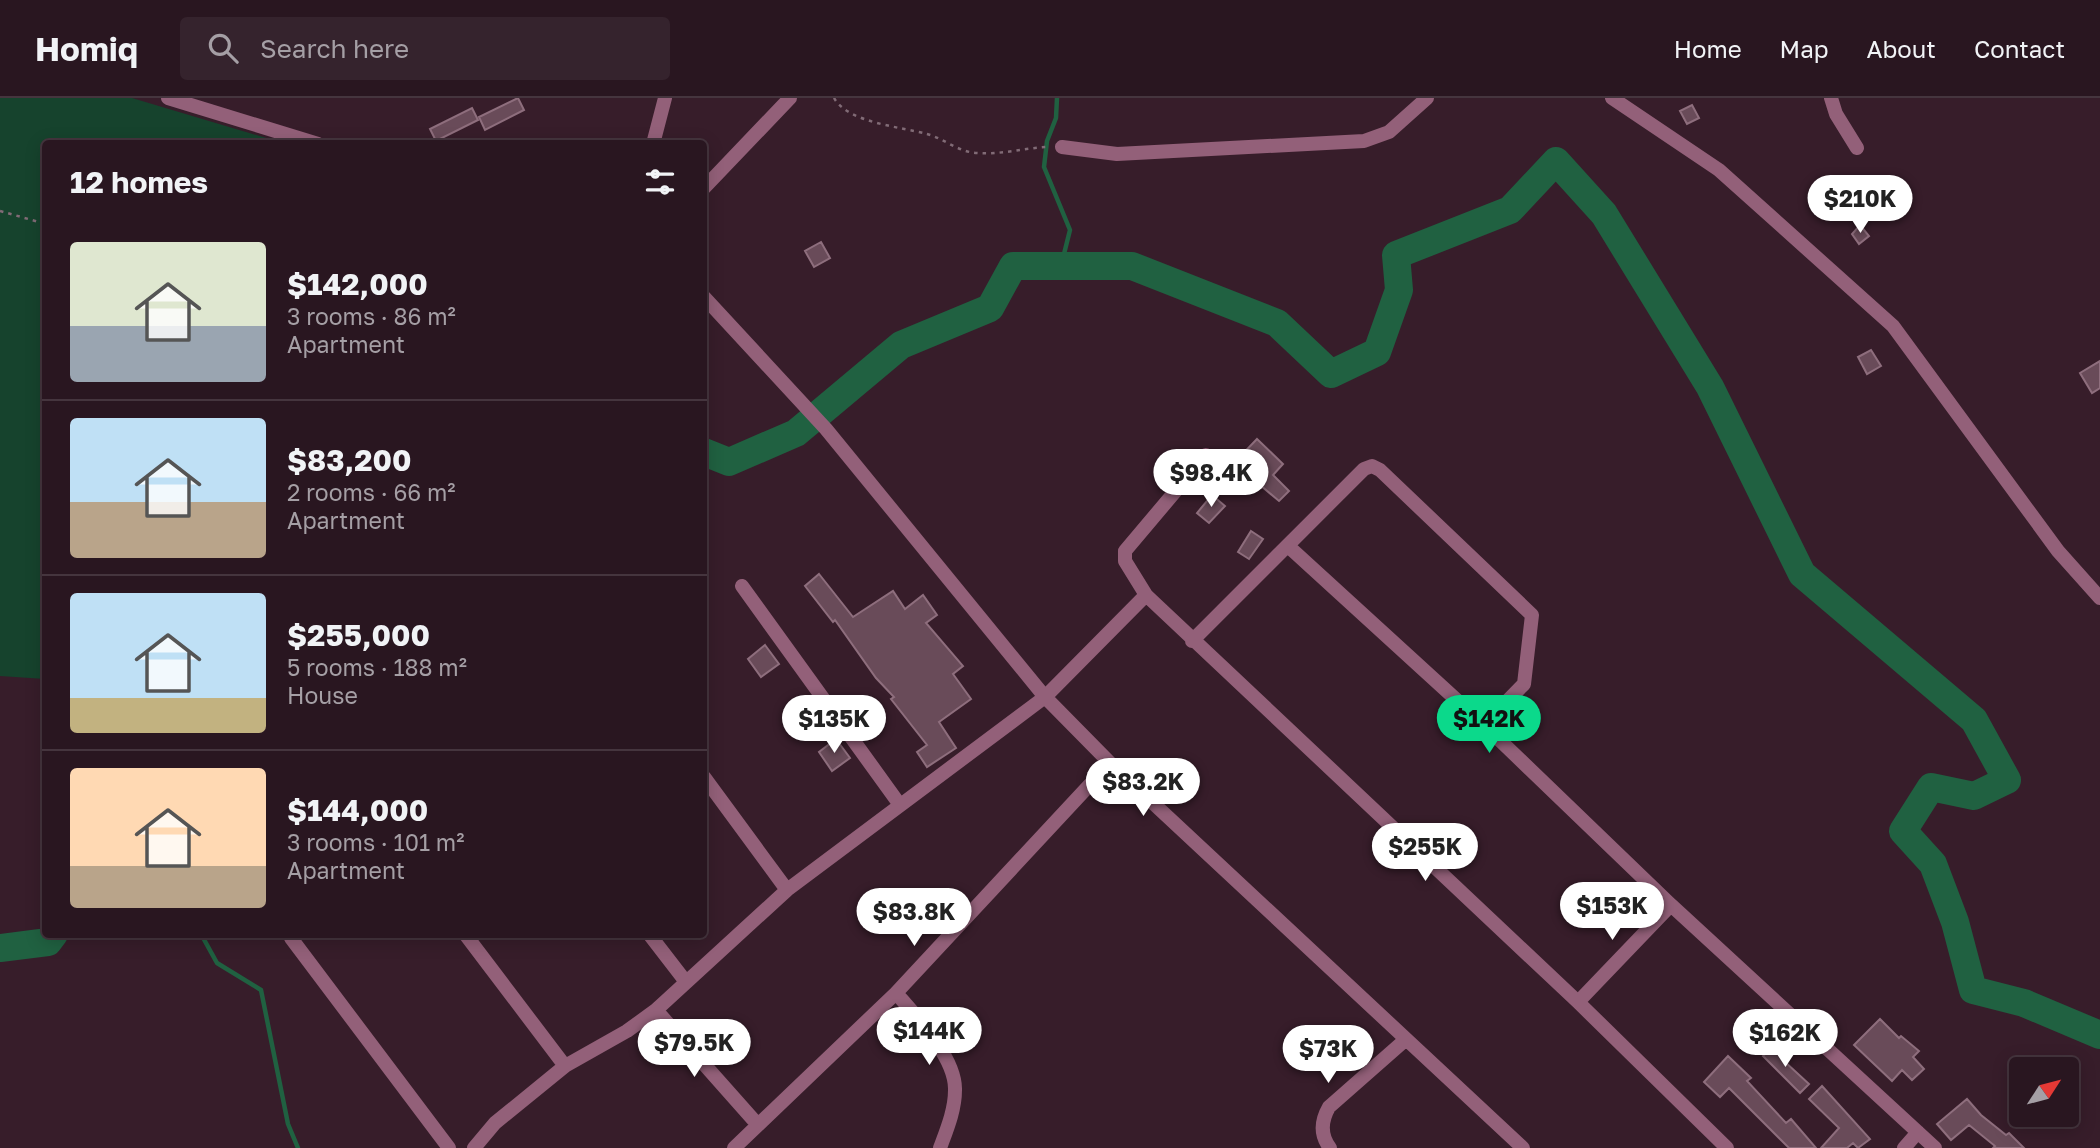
<!DOCTYPE html>
<meta charset="utf-8">
<style>
:root{--surface:#291620;--page:#35232d;--text:#f1f3f6;--muted:#a59fa5;--line:#45353e;--accent:#0bd98b}
body{margin:0;font-family:"Golos Text",sans-serif;background:var(--page);color:var(--text);height:100vh;display:flex;flex-direction:column;font-size:26px;white-space:nowrap}
*{box-sizing:border-box;margin:0}
p{font-size:23px;color:var(--muted)}
.icon{flex:none;width:38px;height:38px;fill:none;stroke:currentColor;stroke-width:2;stroke-linecap:round;stroke-linejoin:round}
.map{position:relative;flex:1;overflow:hidden}
.sheet{position:absolute;left:42px;top:42px;width:665px;height:798px;display:flex;flex-direction:column;background:var(--surface);border-radius:7px;box-shadow:0 4px 18px #0003,0 0 0 2px var(--line)}
.sheet>*{flex:none}
.needle{width:46px;rotate:54deg}
.controls{position:absolute;left:2009px;top:959px;display:grid;gap:14px}
.controls a{display:grid;place-items:center;width:70px;height:70px;border-radius:7px;background:var(--surface);box-shadow:0 4px 18px #0003,0 0 0 2px var(--line);font-size:35px}
.price{position:absolute;translate:-50% -60px;padding:0 16px;border-radius:24px;background:#fff;color:#222;font-size:23px;line-height:46px;filter:drop-shadow(0 2px 4px #0008)}
.price::after{content:'';position:absolute;left:50%;top:42px;width:21px;height:16px;margin-left:-10px;background:inherit;clip-path:polygon(0 0,100% 0,50% 100%)}
.price.current{background:var(--accent);color:#111}
ul{padding:0;list-style:none}
li{display:flex;align-items:center;gap:21px;height:175px;padding:0 28px}
li+li{border-top:2px solid var(--line)}
li span{display:grid;place-items:center;flex:none;width:196px;height:140px;border-radius:7px;color:#555}
li>.icon{margin-inline-start:auto}
span .icon{width:84px;height:84px;fill:#fffc;stroke-width:1}
li b{font-size:30px}
h2{display:flex;justify-content:space-between;align-items:center;height:84px;padding:0 28px;font-size:30px}
header{display:flex;align-items:center;gap:42px;box-sizing:border-box;height:98px;padding:0 35px;background:var(--surface);border-bottom:2px solid var(--line)}
header strong{font-size:33px}
nav{display:flex;gap:38px;margin-inline-start:auto;font-size:24px}
.search{width:490px;height:63px;background:var(--page);display:flex;align-items:center;gap:18px;box-sizing:border-box;padding:0 24px;border-radius:7px;color:var(--muted);font-size:26px}
.map>svg:first-child{display:block}
.green{fill:#16432d}
.lines{fill:none;stroke-linecap:round;stroke-linejoin:round}
.stream{stroke:#206141;stroke-width:4.5}
.river{stroke:#206141;stroke-width:28}
.building{fill:#694b59;stroke:#8e6e7d;stroke-width:2}
.path{stroke:#816b76;stroke-width:2.5;stroke-dasharray:3.5 5;stroke-linecap:butt}
.minor{stroke:#936079;stroke-width:14}
</style>
<header>
<strong>Homiq</strong>
<div class="search"><svg class="icon" aria-label="search" viewBox="0 0 24 24"><circle cx="10" cy="10" r="6"/><path d="M15 15l6 6"/></svg>Search here</div>
<nav><a>Home</a><a>Map</a><a>About</a><a>Contact</a></nav>
</header>
<div class="map">
<svg width="2100" height="1050" viewBox="0 0 2100 1050">
<rect width="100%" height="100%" fill="#371d2a"/>
<!-- green -->
<path class="green" d="M 0,0 L 132,0 L 283,45 L 46,46 L 45,581 L 0,578 Z"/>
<g class="lines">
<!-- stream -->
<path class="stream" d="M 1057,0 L 1056,20 L 1047,43 L 1044,69 L 1070,132 L 1061,168
M 201,836 L 217,865 L 261,892 L 288,1026 L 298,1050"/>
<!-- river -->
<path class="river" d="M 704,354 L 729,364 L 796,335 L 901,247 L 990,210 L 1013,168 L 1132,168 L 1277,225 L 1331,276 L 1377,254 L 1399,192 L 1396,157 L 1510,112 L 1556,63 L 1604,116 L 1710,289 L 1802,476 L 1974,622 L 2007,682 L 1974,698 L 1931,689 L 1903,733 L 1933,766 L 1955,824 L 1973,892 L 2024,905 L 2100,937
M 0,850 L 48,844 L 54,836"/>
</g>
<!-- building -->
<path class="building" d="M 518,0 L 524,12 L 485,32 L 479,19 Z
M 1692,7 L 1699,20 L 1687,26 L 1680,13 Z
M 472,10 L 478,22 L 436,43 L 430,31 Z
M 1860,127 L 1869,138 L 1859,146 L 1852,136 Z
M 821,144 L 830,160 L 814,169 L 805,153 Z
M 1871,252 L 1881,268 L 1867,276 L 1858,259 Z
M 2100,263 L 2100,290 L 2092,295 L 2080,275 Z
M 1257,341 L 1283,366 L 1273,377 L 1289,393 L 1279,403 L 1234,365 Z
M 1212,397 L 1225,408 L 1209,425 L 1197,415 Z
M 1251,433 L 1263,441 L 1249,461 L 1238,454 Z
M 819,476 L 853,519 L 893,493 L 905,511 L 923,497 L 937,517 L 926,525 L 963,568 L 953,576 L 971,601 L 939,624 L 956,650 L 927,669 L 917,654 L 927,647 L 891,601 L 894,599 L 876,580 L 835,522 L 833,524 L 805,488 Z
M 765,547 L 779,566 L 761,579 L 748,561 Z
M 836,641 L 850,660 L 832,673 L 819,654 Z
M 1880,921 L 1899,940 L 1901,938 L 1919,953 L 1913,959 L 1924,971 L 1912,982 L 1902,972 L 1892,983 L 1854,947 Z
M 1775,947 L 1787,960 L 1784,963 L 1809,986 L 1800,995 L 1763,958 Z
M 1728,958 L 1751,980 L 1747,983 L 1786,1025 L 1791,1021 L 1816,1050 L 1789,1050 L 1729,990 L 1720,999 L 1704,984 Z
M 1822,988 L 1870,1041 L 1858,1050 L 1853,1045 L 1847,1050 L 1821,1050 L 1839,1030 L 1809,1001 Z
M 1967,1001 L 1981,1017 L 2006,1037 L 2009,1035 L 2024,1050 L 1993,1050 L 1995,1048 L 1969,1027 L 1951,1042 L 1937,1026 Z"/>
<g class="lines">
<!-- path -->
<path class="path" d="M 834,0 C 848,25 902,29 927,36 C 945,41 958,54 977,55 C 1000,57 1024,50 1047,49
M 0,113 L 46,126"/>
<!-- minor -->
<path class="minor" d="M 168,0 L 318,46
M 1612,0 L 1719,72 L 1893,228 L 2058,453 L 2100,500
M 1831,0 L 1836,16 L 1857,50
M 653,46 L 665,0
M 1062,49 L 1117,56 L 1364,43 L 1389,34 L 1427,0
M 704,90 L 790,0
M 704,199 L 826,331 L 1045,599 L 1110,665 L 1523,1050
M 1288,448 L 1484,627
M 742,488 L 900,707
M 1146,497 L 1578,904 L 1727,1050
M 1192,543 L 1364,371 L 1372,368 L 1380,372 L 1532,517 L 1524,586 L 1484,627 L 1671,807 L 1935,1050
M 704,679 L 787,792
M 465,836 L 565,968
M 649,836 L 686,884
M 291,840 L 449,1050
M 896,895 C 916,918 956,960 955,992 C 955,1012 947,1031 940,1050
M 1578,904 L 1671,807
M 656,912 L 758,1027
M 474,1050 L 495,1025 L 565,968 L 627,933 L 656,912 L 787,792 L 1045,599 L 1146,497 L 1125,463 L 1125,453 L 1206,357
M 734,1050 L 896,895 L 1110,665
M 1330,1050 C 1320,1037 1321,1023 1329,1009 L 1404,943
M 1904,1050 L 1918,1034"/>
</g>
</svg>
<div class="controls">
<a><svg class="needle" viewBox="-14 -14 28 28"><path d="M0-13l5 13h-10z" fill="#e53935"/><path d="M0 13l5-13h-10z" fill="#a59fa5"/></svg></a>
</div>
<b class="price" style="left:1860px;top:137px">$210K</b>
<b class="price" style="left:1211px;top:411px">$98.4K</b>
<b class="price" style="left:834px;top:657px">$135K</b>
<b class="price current" style="left:1489px;top:657px">$142K</b>
<b class="price" style="left:1143px;top:720px">$83.2K</b>
<b class="price" style="left:1425px;top:785px">$255K</b>
<b class="price" style="left:1612px;top:844px">$153K</b>
<b class="price" style="left:914px;top:850px">$83.8K</b>
<b class="price" style="left:929px;top:969px">$144K</b>
<b class="price" style="left:1785px;top:971px">$162K</b>
<b class="price" style="left:694px;top:981px">$79.5K</b>
<b class="price" style="left:1328px;top:987px">$73K</b>
<section class="sheet">
<h2>12 homes<svg class="icon" aria-label="filters" viewBox="0 0 24 24"><path d="M4 7h16M4 17h16"/><circle cx="9" cy="7" r="2"/><circle cx="15" cy="17" r="2"/></svg></h2>
<ul>
<li><span style="background:linear-gradient(#dfe7d0 60%,#9aa5b1 0)"><svg class="icon" aria-label="home" viewBox="0 0 24 24"><path d="M3 11l9-7 9 7M6 9v11h12V9"/></svg></span><div><b>$142,000</b><p>3 rooms · 86 m²</p><p>Apartment</p></div></li>
<li><span style="background:linear-gradient(#bfe0f5 60%,#b9a48a 0)"><svg class="icon" aria-label="home" viewBox="0 0 24 24"><path d="M3 11l9-7 9 7M6 9v11h12V9"/></svg></span><div><b>$83,200</b><p>2 rooms · 66 m²</p><p>Apartment</p></div></li>
<li><span style="background:linear-gradient(#bfe0f5 75%,#c2b280 0)"><svg class="icon" aria-label="home" viewBox="0 0 24 24"><path d="M3 11l9-7 9 7M6 9v11h12V9"/></svg></span><div><b>$255,000</b><p>5 rooms · 188 m²</p><p>House</p></div></li>
<li><span style="background:linear-gradient(#ffd9b3 70%,#b9a48a 0)"><svg class="icon" aria-label="home" viewBox="0 0 24 24"><path d="M3 11l9-7 9 7M6 9v11h12V9"/></svg></span><div><b>$144,000</b><p>3 rooms · 101 m²</p><p>Apartment</p></div></li>
</ul>
</section>
</div>
